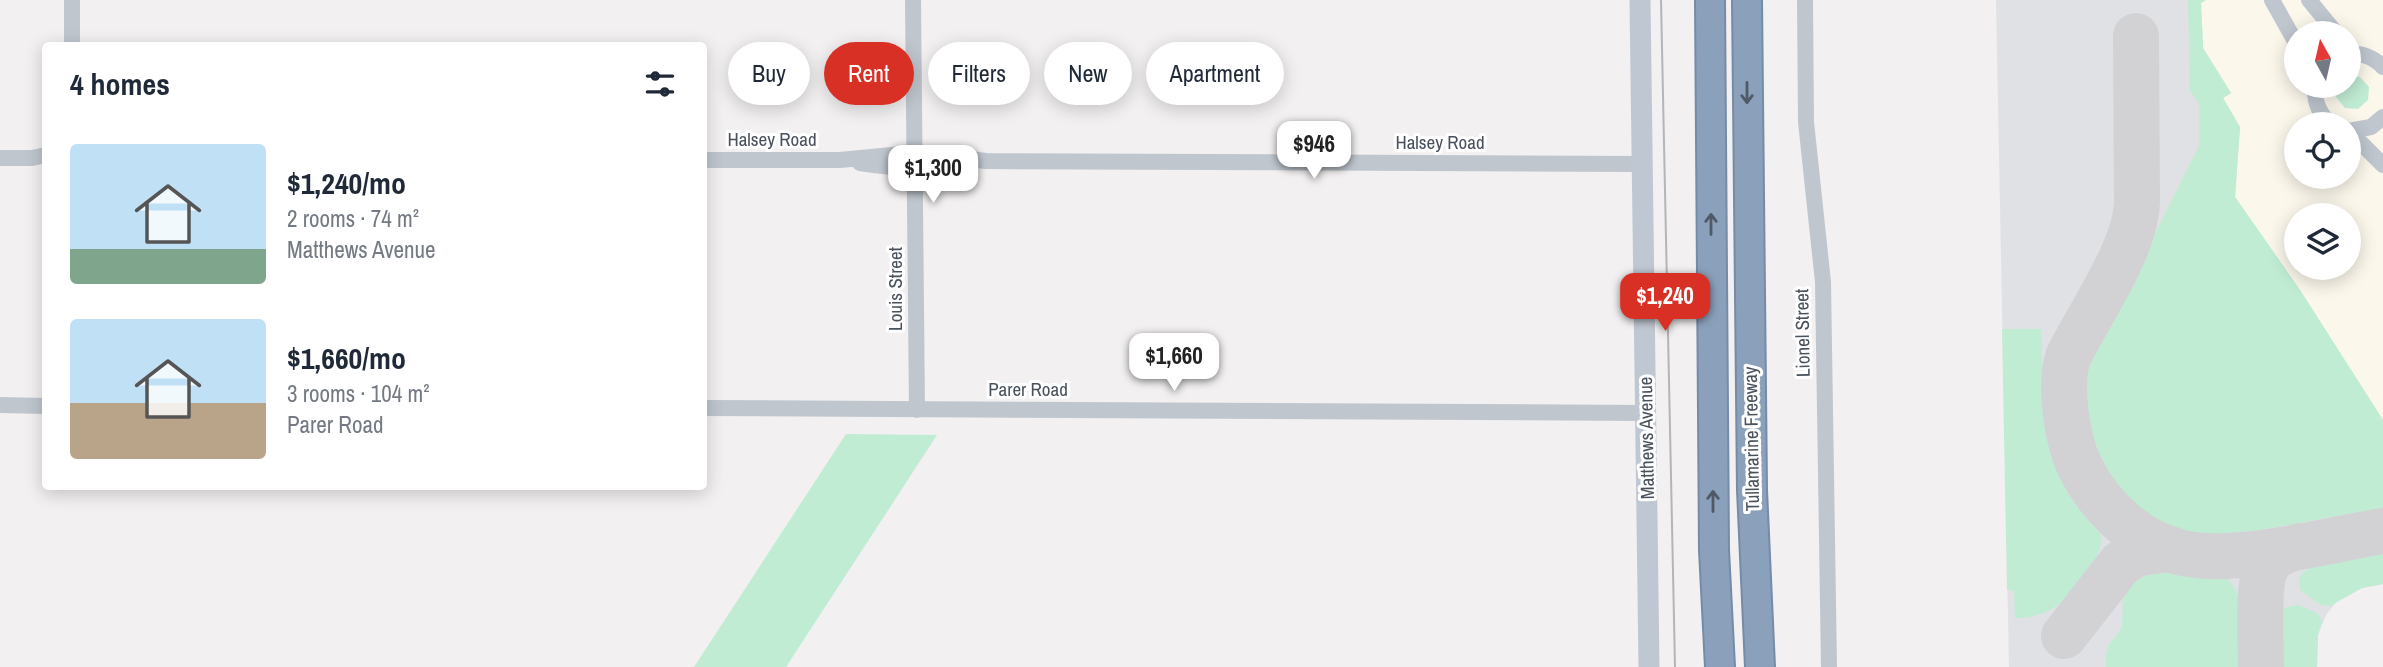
<!DOCTYPE html>
<meta charset="utf-8">
<style>
:root{--surface:#fff;--page:#f6f6f7;--text:#1f2937;--muted:#747a83;--accent:#d93025}
body{margin:0;font-family:"Archivo Narrow",sans-serif;background:var(--page);color:var(--text);height:100vh;display:flex;flex-direction:column;font-size:26px;white-space:nowrap}
*{box-sizing:border-box;margin:0}
p{font-size:23px;color:var(--muted)}
.icon{flex:none;width:38px;height:38px;fill:none;stroke:currentColor;stroke-width:2;stroke-linecap:round;stroke-linejoin:round}
.map{position:relative;flex:1;overflow:hidden}
.sheet{position:absolute;left:42px;top:42px;width:665px;height:448px;display:flex;flex-direction:column;background:var(--surface);border-radius:7px;box-shadow:0 4px 18px #0003}
.sheet>*{flex:none}
.banner{position:absolute;left:728px;top:42px;width:665px;height:63px;display:flex;gap:14px}
.needle{width:46px;rotate:352deg}
.tools{position:absolute;left:2284px;top:21px;display:grid;gap:14px}
.tools a{display:grid;place-items:center;width:77px;height:77px;border-radius:50%;background:var(--surface);box-shadow:0 4px 18px #0003;font-size:35px}
.price{position:absolute;translate:-50% -60px;padding:0 16px;border-radius:14px;background:#fff;color:#222;font-size:23px;line-height:46px;filter:drop-shadow(0 2px 4px #0008)}
.price::after{content:'';position:absolute;left:50%;top:42px;width:21px;height:16px;margin-left:-10px;background:inherit;clip-path:polygon(0 0,100% 0,50% 100%)}
.price.current{background:var(--accent);color:#fff}
ul{padding:0;list-style:none}
li{display:flex;align-items:center;gap:21px;height:175px;padding:0 28px}
li span{display:grid;place-items:center;flex:none;width:196px;height:140px;border-radius:7px;color:#555}
li>.icon{margin-inline-start:auto}
span .icon{width:84px;height:84px;fill:#fffc;stroke-width:1}
li b{font-size:30px}
h2{display:flex;justify-content:space-between;align-items:center;height:84px;padding:0 28px;font-size:30px}
.chip{padding:0 24px;border-radius:32px;background:var(--surface);box-shadow:0 4px 18px #0003;font-size:24px;line-height:63px}
.chip.current{background:var(--accent);color:#fff}
.map>svg:first-child{display:block}
.commercial{fill:#fbf7eb;fill-rule:evenodd}
.airport{fill:#dfe1e4}
.green{fill:#c1ecd4}
.lines{fill:none;stroke-linecap:round;stroke-linejoin:round}
.taxiway{stroke:#d2d2d5;stroke-width:46}
.motorway-casing{stroke:#768ba7;stroke-width:32}
.minor{stroke:#bfc6ce;stroke-width:16}
.secondary{stroke:#bfc7d2;stroke-width:21}
.motorway{stroke:#8ba0bb;stroke-width:28}
.tram{stroke:#b2b5ba;stroke-width:2}
.oneway{stroke:#505a66}
.labels{text-anchor:middle;stroke-width:6;stroke-linejoin:round;paint-order:stroke}
.street-label{font-size:19px;fill:#49525c;stroke:#fff}
</style>
<div class="map">
<svg width="2383" height="667" viewBox="0 0 2383 667">
<rect width="100%" height="100%" fill="#f2f0f0"/>
<!-- commercial -->
<path class="commercial" d="M 2206,0 L 2383,0 L 2383,420 L 2300,290 L 2235,197 L 2240,127 L 2223,98 L 2230,92 L 2203,48 L 2201,3 ZM 2296,33 L 2348,33 L 2348,86 L 2296,86 ZM 2296,124 L 2348,124 L 2348,177 L 2296,177 ZM 2296,215 L 2348,215 L 2348,268 L 2296,268 Z"/>
<!-- airport -->
<path class="airport" d="M 1996,0 L 2206,0 L 2201,3 L 2203,48 L 2231,93 L 2223,98 L 2240,127 L 2235,197 L 2300,290 L 2383,420 L 2383,584 L 2362,588 L 2338,600 L 2326,615 L 2318,635 L 2317,667 L 2009,667 Z"/>
<!-- green -->
<path class="green" d="M 2188,0 L 2206,0 L 2201,3 L 2203,48 L 2231,93 L 2223,98 L 2240,127 L 2235,197 L 2300,290 L 2383,420 L 2383,508 C 2351,513 2320,519 2288,525 C 2231,535 2184,545 2135,506 C 2121,495 2109,482 2100,466 C 2087,444 2078,398 2085,373 L 2199,146 L 2199,103 L 2190,91 Z
M 2349,75 L 2360,77 L 2369,87 L 2368,100 L 2358,109 L 2345,108 L 2336,97 L 2337,86 L 2348,86 Z
M 2002,329 L 2041,329 C 2043,374 2042,423 2058,466 C 2060,472 2063,480 2067,485 C 2077,502 2100,518 2101,538 C 2102,552 2093,561 2086,572 C 2067,600 2051,618 2015,618 L 2014,590 L 2007,590 Z
M 846,434 L 937,435 L 786,667 L 694,667 Z
M 2383,544 L 2383,584 L 2362,588 L 2330,606 L 2321,605 L 2300,590 L 2299,577 C 2322,552 2351,549 2383,544 Z
M 2178,569 C 2191,570 2205,569 2216,573 C 2251,585 2241,638 2241,667 L 2106,667 L 2106,653 L 2109,645 L 2122,628 L 2123,588 L 2153,572 Z
M 2298,605 L 2317,613 L 2322,620 L 2318,635 L 2317,667 L 2280,667 L 2281,611 L 2284,608 Z"/>
<g class="lines">
<!-- taxiway -->
<path class="taxiway" d="M 2136,36 L 2137,202 C 2136,249 2089,314 2068,357 C 2059,386 2067,440 2080,467 C 2100,507 2138,544 2183,553 C 2237,565 2327,540 2383,531
M 2064,636 L 2121,563 L 2139,553 L 2170,549
M 2261,667 C 2261,645 2257,582 2267,566 C 2274,553 2287,550 2300,546"/>
<!-- motorway casing -->
<g class="motorway-casing">
<path id="motorway" d="M 1710,0 L 1714,550 L 1720,667
M 1747,0 L 1752,490 L 1760,667"/>
</g>
<!-- minor -->
<path class="minor" d="M 72,0 L 72,46
M 913,0 L 917,410
M 1805,0 L 1806,122 L 1823,282 L 1829,667
M 2272,0 L 2296,43
M 2309,0 L 2336,33
M 2348,54 C 2363,53 2373,57 2383,67
M 2315,86 C 2314,102 2319,114 2331,124
M 2348,131 L 2371,127 L 2383,117
M 2349,131 L 2383,165
M 0,158 L 32,158 L 46,155
M 704,160 L 840,160 L 902,154 L 938,155 L 986,161 L 1641,164
M 860,163 C 896,169 931,169 967,164
M 0,405 L 46,406
M 704,408 L 1645,413"/>
<!-- secondary -->
<path class="secondary" d="M 1640,0 L 1649,667"/>
<!-- motorway -->
<use href="#motorway" class="motorway"/>
<!-- tram -->
<path class="tram" d="M 1661,0 L 1675,667"/>
</g>
<!-- one-way arrows -->
<defs><path id="oneway-shaft" d="M-6 0H5M1.5-3L5.5 0L1.5 3" fill="none" stroke-width="1.6" stroke-linecap="round" stroke-linejoin="round" transform="scale(1.75)"/></defs>
<g class="oneway">
<use href="#oneway-shaft" transform="translate(1747 93) rotate(90)"/>
<use href="#oneway-shaft" transform="translate(1711 224) rotate(-90)"/>
<use href="#oneway-shaft" transform="translate(1713 501) rotate(-90)"/>
</g>
<g class="labels">
<!-- street labels -->
<g class="street-label">
<text x="772" y="146">Halsey Road</text>
<text x="1440" y="149">Halsey Road</text>
<text transform="translate(895 289) rotate(-90)" y="7">Louis Street</text>
<text transform="translate(1802 333) rotate(-91)" y="7">Lionel Street</text>
<text x="1028" y="396">Parer Road</text>
<text transform="translate(1646 438) rotate(-91)" y="7">Matthews Avenue</text>
<text transform="translate(1751 439) rotate(-91)" y="7">Tullamarine Freeway</text>
</g>
</g>
</svg>
<div class="tools">
<a><svg class="needle" viewBox="-14 -14 28 28"><path d="M0-13l5 13h-10z" fill="#e53935"/><path d="M0 13l5-13h-10z" fill="#747a83"/></svg></a>
<a><svg class="icon" aria-label="locate" viewBox="0 0 24 24"><circle cx="12" cy="12" r="6"/><path d="M12 2v4M12 18v4M2 12h4M18 12h4"/></svg></a>
<a><svg class="icon" aria-label="layers" viewBox="0 0 24 24"><path d="M12 4l9 5-9 5-9-5zM3 14l9 5 9-5"/></svg></a>
</div>
<b class="price" style="left:1314px;top:181px">$946</b>
<b class="price" style="left:933px;top:205px">$1,300</b>
<b class="price current" style="left:1665px;top:333px">$1,240</b>
<b class="price" style="left:1174px;top:393px">$1,660</b>
<div class="banner">
<a class="chip">Buy</a>
<a class="chip current">Rent</a>
<a class="chip">Filters</a>
<a class="chip">New</a>
<a class="chip">Apartment</a>
</div>
<section class="sheet">
<h2>4 homes<svg class="icon" aria-label="filters" viewBox="0 0 24 24"><path d="M4 7h16M4 17h16"/><circle cx="9" cy="7" r="2"/><circle cx="15" cy="17" r="2"/></svg></h2>
<ul>
<li><span style="background:linear-gradient(#bfe0f5 75%,#7fa58c 0)"><svg class="icon" aria-label="home" viewBox="0 0 24 24"><path d="M3 11l9-7 9 7M6 9v11h12V9"/></svg></span><div><b>$1,240/mo</b><p>2 rooms · 74 m²</p><p>Matthews Avenue</p></div></li>
<li><span style="background:linear-gradient(#bfe0f5 60%,#b9a48a 0)"><svg class="icon" aria-label="home" viewBox="0 0 24 24"><path d="M3 11l9-7 9 7M6 9v11h12V9"/></svg></span><div><b>$1,660/mo</b><p>3 rooms · 104 m²</p><p>Parer Road</p></div></li>
</ul>
</section>
</div>
